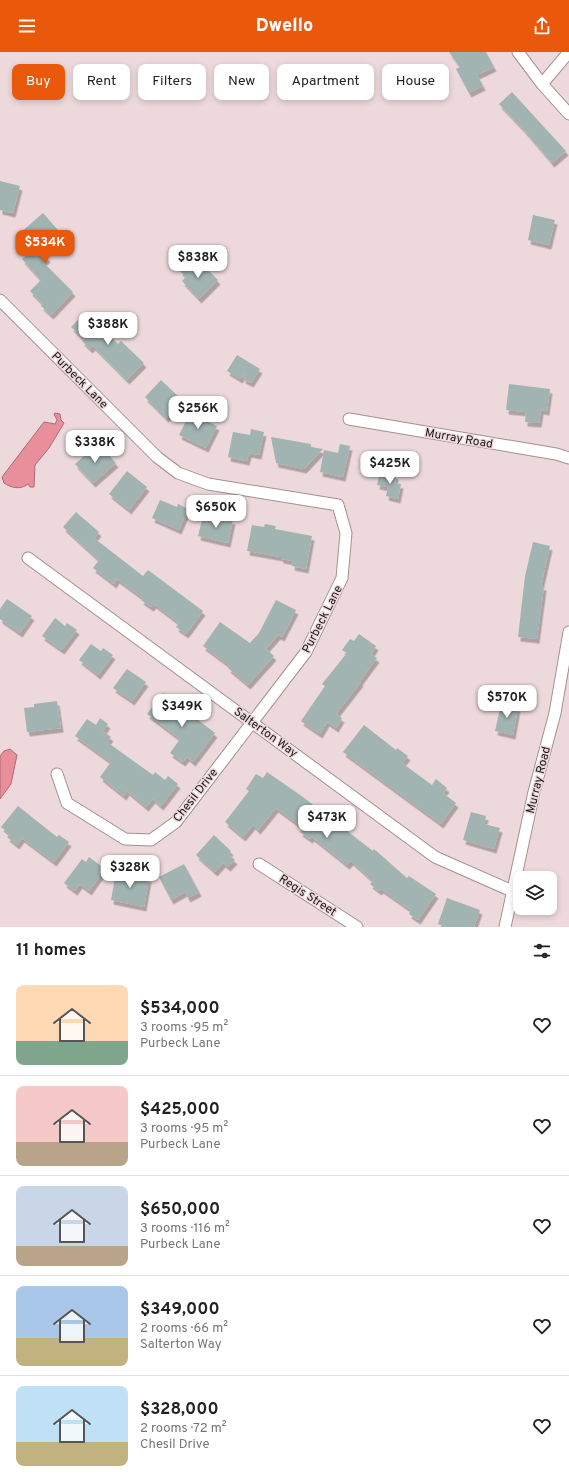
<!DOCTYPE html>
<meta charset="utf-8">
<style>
:root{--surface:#fff;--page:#f6f6f6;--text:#222;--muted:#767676;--line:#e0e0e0;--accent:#ea580c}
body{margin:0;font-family:Overpass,sans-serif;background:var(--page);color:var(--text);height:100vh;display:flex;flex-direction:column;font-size:15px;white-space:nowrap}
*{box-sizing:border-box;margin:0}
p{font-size:13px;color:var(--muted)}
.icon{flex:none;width:22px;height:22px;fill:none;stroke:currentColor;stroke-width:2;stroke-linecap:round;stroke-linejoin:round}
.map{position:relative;height:875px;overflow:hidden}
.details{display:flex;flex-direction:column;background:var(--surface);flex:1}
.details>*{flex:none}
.guide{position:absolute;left:12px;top:12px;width:545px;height:36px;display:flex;gap:8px}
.buttons{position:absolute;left:513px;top:819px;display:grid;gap:8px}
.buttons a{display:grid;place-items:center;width:44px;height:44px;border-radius:8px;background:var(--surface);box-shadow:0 2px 6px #0003;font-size:20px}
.price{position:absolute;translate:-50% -34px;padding:0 9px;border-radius:8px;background:#fff;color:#222;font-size:13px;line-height:26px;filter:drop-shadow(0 1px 2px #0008)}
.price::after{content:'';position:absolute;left:50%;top:24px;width:12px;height:9px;margin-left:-6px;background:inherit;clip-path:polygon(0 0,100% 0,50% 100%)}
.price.selected{background:var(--accent);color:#fff}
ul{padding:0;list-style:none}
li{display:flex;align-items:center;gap:12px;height:100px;padding:0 16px}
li+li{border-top:1px solid var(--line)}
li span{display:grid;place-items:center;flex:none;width:112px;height:80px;border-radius:8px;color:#555}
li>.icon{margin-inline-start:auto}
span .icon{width:48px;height:48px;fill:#fffc;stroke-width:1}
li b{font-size:17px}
h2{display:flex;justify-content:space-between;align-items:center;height:48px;padding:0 16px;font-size:17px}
.chip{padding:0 14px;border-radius:8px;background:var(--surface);box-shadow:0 2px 6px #0003;font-size:14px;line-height:36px}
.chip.selected{background:var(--accent);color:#fff}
header{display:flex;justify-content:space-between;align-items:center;height:52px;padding:0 16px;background:var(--accent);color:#fff;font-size:18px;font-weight:800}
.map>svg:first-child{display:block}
.water{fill:#e98f9b;stroke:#ac6b74}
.building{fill:#a1b4b1;filter:url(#shadow)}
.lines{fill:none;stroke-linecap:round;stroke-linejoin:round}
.street-casing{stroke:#a29091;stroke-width:13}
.street{stroke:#fff;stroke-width:11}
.labels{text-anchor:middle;stroke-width:3;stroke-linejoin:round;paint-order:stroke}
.street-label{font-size:12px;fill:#1e1718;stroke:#edd9db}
</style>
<header><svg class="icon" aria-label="menu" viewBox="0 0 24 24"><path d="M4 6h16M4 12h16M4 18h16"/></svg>Dwello<svg class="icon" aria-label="share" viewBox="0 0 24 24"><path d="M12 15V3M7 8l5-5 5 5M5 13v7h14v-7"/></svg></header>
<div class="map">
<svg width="569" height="875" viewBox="0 0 569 875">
<defs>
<filter id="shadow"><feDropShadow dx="2.5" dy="4.5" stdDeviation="0" flood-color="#0004"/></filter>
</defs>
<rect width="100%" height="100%" fill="#edd9db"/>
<!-- water -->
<path class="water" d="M 55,361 L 60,362 L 61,368 L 64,371 L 49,396 L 35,413 L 34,435 L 30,435 L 28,432 C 21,438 11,436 4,431 L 2,425 L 44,370 L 55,372 L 57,368 L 54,362 Z
M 10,697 L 17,703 L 11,732 L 0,747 L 0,704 L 4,699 Z"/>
<!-- building -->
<path class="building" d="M 449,0 L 486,0 L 494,15 L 477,23 L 483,34 L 469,41 L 456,17 L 460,15 Z
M 512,40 L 566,99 L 552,111 L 523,77 L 499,52 Z
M 0,129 L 20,134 L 13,161 L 0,158 Z
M 43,161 L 64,185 L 44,202 L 48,206 L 43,210 L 73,240 L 51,263 L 41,254 L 43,252 L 30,239 L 41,228 L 22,207 L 34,197 L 20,181 Z
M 533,163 L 555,168 L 549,193 L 528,188 Z
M 200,210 L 218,228 L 199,247 L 182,229 L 186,225 L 180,219 L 188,211 L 193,216 Z
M 86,260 L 118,292 L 121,289 L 144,311 L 127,328 L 93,294 L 90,297 L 82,289 L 84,287 L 71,275 Z
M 237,303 L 260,317 L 251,331 L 243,327 L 244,322 L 240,327 L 227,319 Z
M 161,328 L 183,349 L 166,366 L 145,345 Z
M 509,332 L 550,337 L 547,359 L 541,358 L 539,371 L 525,370 L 526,360 L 506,358 Z
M 190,361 L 217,374 L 206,396 L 179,383 Z
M 251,377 L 264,380 L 259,403 L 249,401 L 247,409 L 228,405 L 233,380 L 250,383 Z
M 271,385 L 311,392 L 311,395 L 323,397 L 304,417 L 276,411 Z
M 340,392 L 350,394 L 343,425 L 320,420 L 324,398 L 338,401 Z
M 95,394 L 103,403 L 106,400 L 116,411 L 93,431 L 75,412 Z
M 127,419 L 147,435 L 129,458 L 109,442 Z
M 380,420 L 396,423 L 395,431 L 401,432 L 398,447 L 386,444 L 388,435 L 377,433 Z
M 160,448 L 177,455 L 178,452 L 188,457 L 179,478 L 152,466 Z
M 76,460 L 99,480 L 94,486 L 143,524 L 148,518 L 203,559 L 186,582 L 176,575 L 179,571 L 154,552 L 151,555 L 141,548 L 143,546 L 117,527 L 114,532 L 93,516 L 99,508 L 63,475 Z
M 203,464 L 221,468 L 221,466 L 233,468 L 228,491 L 198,484 Z
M 265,472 L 276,474 L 275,477 L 312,484 L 306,517 L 292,514 L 293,509 L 281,507 L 281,505 L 247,499 L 252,473 L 264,475 Z
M 533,490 L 550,494 L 541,534 L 544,534 L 537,587 L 518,585 L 525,524 Z
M 7,547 L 32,564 L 20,581 L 0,567 L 0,557 Z
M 276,548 L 296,558 L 282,585 L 278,583 L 266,597 L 274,604 L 248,633 L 228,616 L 230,614 L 203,594 L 220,570 L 250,591 L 259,581 Z
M 55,566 L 65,574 L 67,571 L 77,578 L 62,598 L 42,584 Z
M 359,582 L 376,594 L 371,602 L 377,606 L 360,629 L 361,630 L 336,662 L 342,666 L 336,676 L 327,670 L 320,682 L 301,669 L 325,634 L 322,632 L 347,601 L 342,598 L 350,587 L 354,589 Z
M 91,592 L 101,599 L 103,596 L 113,603 L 98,623 L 79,608 Z
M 127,617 L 146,630 L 132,649 L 113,636 Z
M 163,641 L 215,681 L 193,710 L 187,705 L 183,710 L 170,701 L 180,687 L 147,662 Z
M 57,649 L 61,676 L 27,680 L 24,656 L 34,655 L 34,652 Z
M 501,652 L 518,655 L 513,683 L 495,679 Z
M 100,666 L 108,672 L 103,679 L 111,685 L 107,690 L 153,723 L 155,720 L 165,728 L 168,724 L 178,732 L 161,754 L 153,747 L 146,755 L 127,739 L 124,744 L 100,725 L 111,710 L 75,684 L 87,667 L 96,673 Z
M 364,673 L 396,698 L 397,696 L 408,704 L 402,711 L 432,733 L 436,727 L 447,736 L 443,741 L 456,751 L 441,772 L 343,700 Z
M 267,720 L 303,745 L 373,799 L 374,797 L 407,826 L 409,824 L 436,842 L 418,868 L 409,862 L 411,858 L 381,837 L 379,839 L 370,832 L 373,829 L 351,809 L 347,813 L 312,785 L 310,787 L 300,780 L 303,776 L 276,756 L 258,778 L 253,773 L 243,785 L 225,770 L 249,739 L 246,737 L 256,722 L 263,726 Z
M 18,754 L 57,785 L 59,783 L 69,790 L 54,810 L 22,786 L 17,793 L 7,785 L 10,782 L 1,775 Z
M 471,760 L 486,764 L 484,772 L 500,776 L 494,797 L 463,788 Z
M 214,783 L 231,799 L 228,802 L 235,808 L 228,815 L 223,811 L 215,820 L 196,803 Z
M 89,805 L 105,817 L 89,839 L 80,832 L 75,839 L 64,831 L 82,807 L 86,810 Z
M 184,812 L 199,840 L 188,846 L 185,840 L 171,848 L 159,825 Z
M 116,820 L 149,826 L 144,855 L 111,848 Z
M 447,846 L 480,858 L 474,875 L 446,875 L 438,872 Z"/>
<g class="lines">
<!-- street casing -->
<g class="street-casing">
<path id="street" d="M 518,0 L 542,32 L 569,62
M 542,32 L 569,0
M 0,248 L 157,405 L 178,421 L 208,432 L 338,453 L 346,481 L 342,526 L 306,600 L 176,770 L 151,788 L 125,787 L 67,751 L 57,722
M 349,367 L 556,402 L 569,406
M 28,506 L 435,805 L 512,839
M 259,812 L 357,875
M 505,875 L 534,740 L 555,661 L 569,580"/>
</g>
<!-- street -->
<use href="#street" class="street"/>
</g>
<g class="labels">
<!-- street labels -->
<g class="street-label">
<text transform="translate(80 328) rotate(45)" y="4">Purbeck Lane</text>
<text transform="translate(459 386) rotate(10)" y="4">Murray Road</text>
<text transform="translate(322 567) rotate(-63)" y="4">Purbeck Lane</text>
<text transform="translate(266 680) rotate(36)" y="4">Salterton Way</text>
<text transform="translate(538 728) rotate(-76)" y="4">Murray Road</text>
<text transform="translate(195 743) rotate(-52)" y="4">Chesil Drive</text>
<text transform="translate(308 843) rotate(33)" y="4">Regis Street</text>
</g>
</g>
</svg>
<div class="buttons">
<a><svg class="icon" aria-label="layers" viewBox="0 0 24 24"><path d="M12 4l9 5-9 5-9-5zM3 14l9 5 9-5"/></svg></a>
</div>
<b class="price selected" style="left:45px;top:212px">$534K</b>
<b class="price" style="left:198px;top:227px">$838K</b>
<b class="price" style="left:108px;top:294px">$388K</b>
<b class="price" style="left:198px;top:378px">$256K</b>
<b class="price" style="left:95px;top:412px">$338K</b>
<b class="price" style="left:390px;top:433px">$425K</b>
<b class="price" style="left:216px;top:477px">$650K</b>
<b class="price" style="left:507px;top:667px">$570K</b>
<b class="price" style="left:182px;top:676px">$349K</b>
<b class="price" style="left:327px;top:787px">$473K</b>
<b class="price" style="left:130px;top:837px">$328K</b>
<div class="guide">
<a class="chip selected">Buy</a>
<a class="chip">Rent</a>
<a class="chip">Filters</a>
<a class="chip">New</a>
<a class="chip">Apartment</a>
<a class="chip">House</a>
</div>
</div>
<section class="details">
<h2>11 homes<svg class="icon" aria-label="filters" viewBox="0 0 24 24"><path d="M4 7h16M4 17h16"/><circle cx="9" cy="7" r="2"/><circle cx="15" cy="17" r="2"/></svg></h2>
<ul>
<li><span style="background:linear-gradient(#ffd9b3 70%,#7fa58c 0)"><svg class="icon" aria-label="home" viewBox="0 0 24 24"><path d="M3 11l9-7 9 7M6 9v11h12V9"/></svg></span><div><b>$534,000</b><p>3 rooms · 95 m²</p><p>Purbeck Lane</p></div><svg class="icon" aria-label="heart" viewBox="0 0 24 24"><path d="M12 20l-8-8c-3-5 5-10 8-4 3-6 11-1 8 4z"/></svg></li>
<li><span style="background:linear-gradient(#f6c9c9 70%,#b9a48a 0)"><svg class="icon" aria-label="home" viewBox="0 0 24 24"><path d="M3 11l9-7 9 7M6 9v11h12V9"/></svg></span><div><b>$425,000</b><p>3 rooms · 95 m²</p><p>Purbeck Lane</p></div><svg class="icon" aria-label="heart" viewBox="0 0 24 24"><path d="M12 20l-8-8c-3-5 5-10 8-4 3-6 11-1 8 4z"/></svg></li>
<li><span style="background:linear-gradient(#c9d6e8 75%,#b9a48a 0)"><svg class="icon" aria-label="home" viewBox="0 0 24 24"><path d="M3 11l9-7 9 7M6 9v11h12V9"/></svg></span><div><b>$650,000</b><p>3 rooms · 116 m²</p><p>Purbeck Lane</p></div><svg class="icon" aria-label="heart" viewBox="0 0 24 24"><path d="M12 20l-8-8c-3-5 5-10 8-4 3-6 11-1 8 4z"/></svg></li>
<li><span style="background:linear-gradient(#a9c7e8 65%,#c2b280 0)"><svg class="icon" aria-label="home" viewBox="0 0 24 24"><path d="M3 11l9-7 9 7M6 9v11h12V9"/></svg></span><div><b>$349,000</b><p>2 rooms · 66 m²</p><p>Salterton Way</p></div><svg class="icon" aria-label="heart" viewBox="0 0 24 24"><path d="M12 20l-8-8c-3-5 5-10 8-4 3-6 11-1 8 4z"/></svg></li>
<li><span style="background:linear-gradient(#bfe0f5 70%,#c2b280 0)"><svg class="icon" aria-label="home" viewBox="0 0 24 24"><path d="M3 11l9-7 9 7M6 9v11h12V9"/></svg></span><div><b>$328,000</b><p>2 rooms · 72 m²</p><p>Chesil Drive</p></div><svg class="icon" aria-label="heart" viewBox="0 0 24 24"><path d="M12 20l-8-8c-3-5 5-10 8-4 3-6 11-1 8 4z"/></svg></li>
</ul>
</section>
